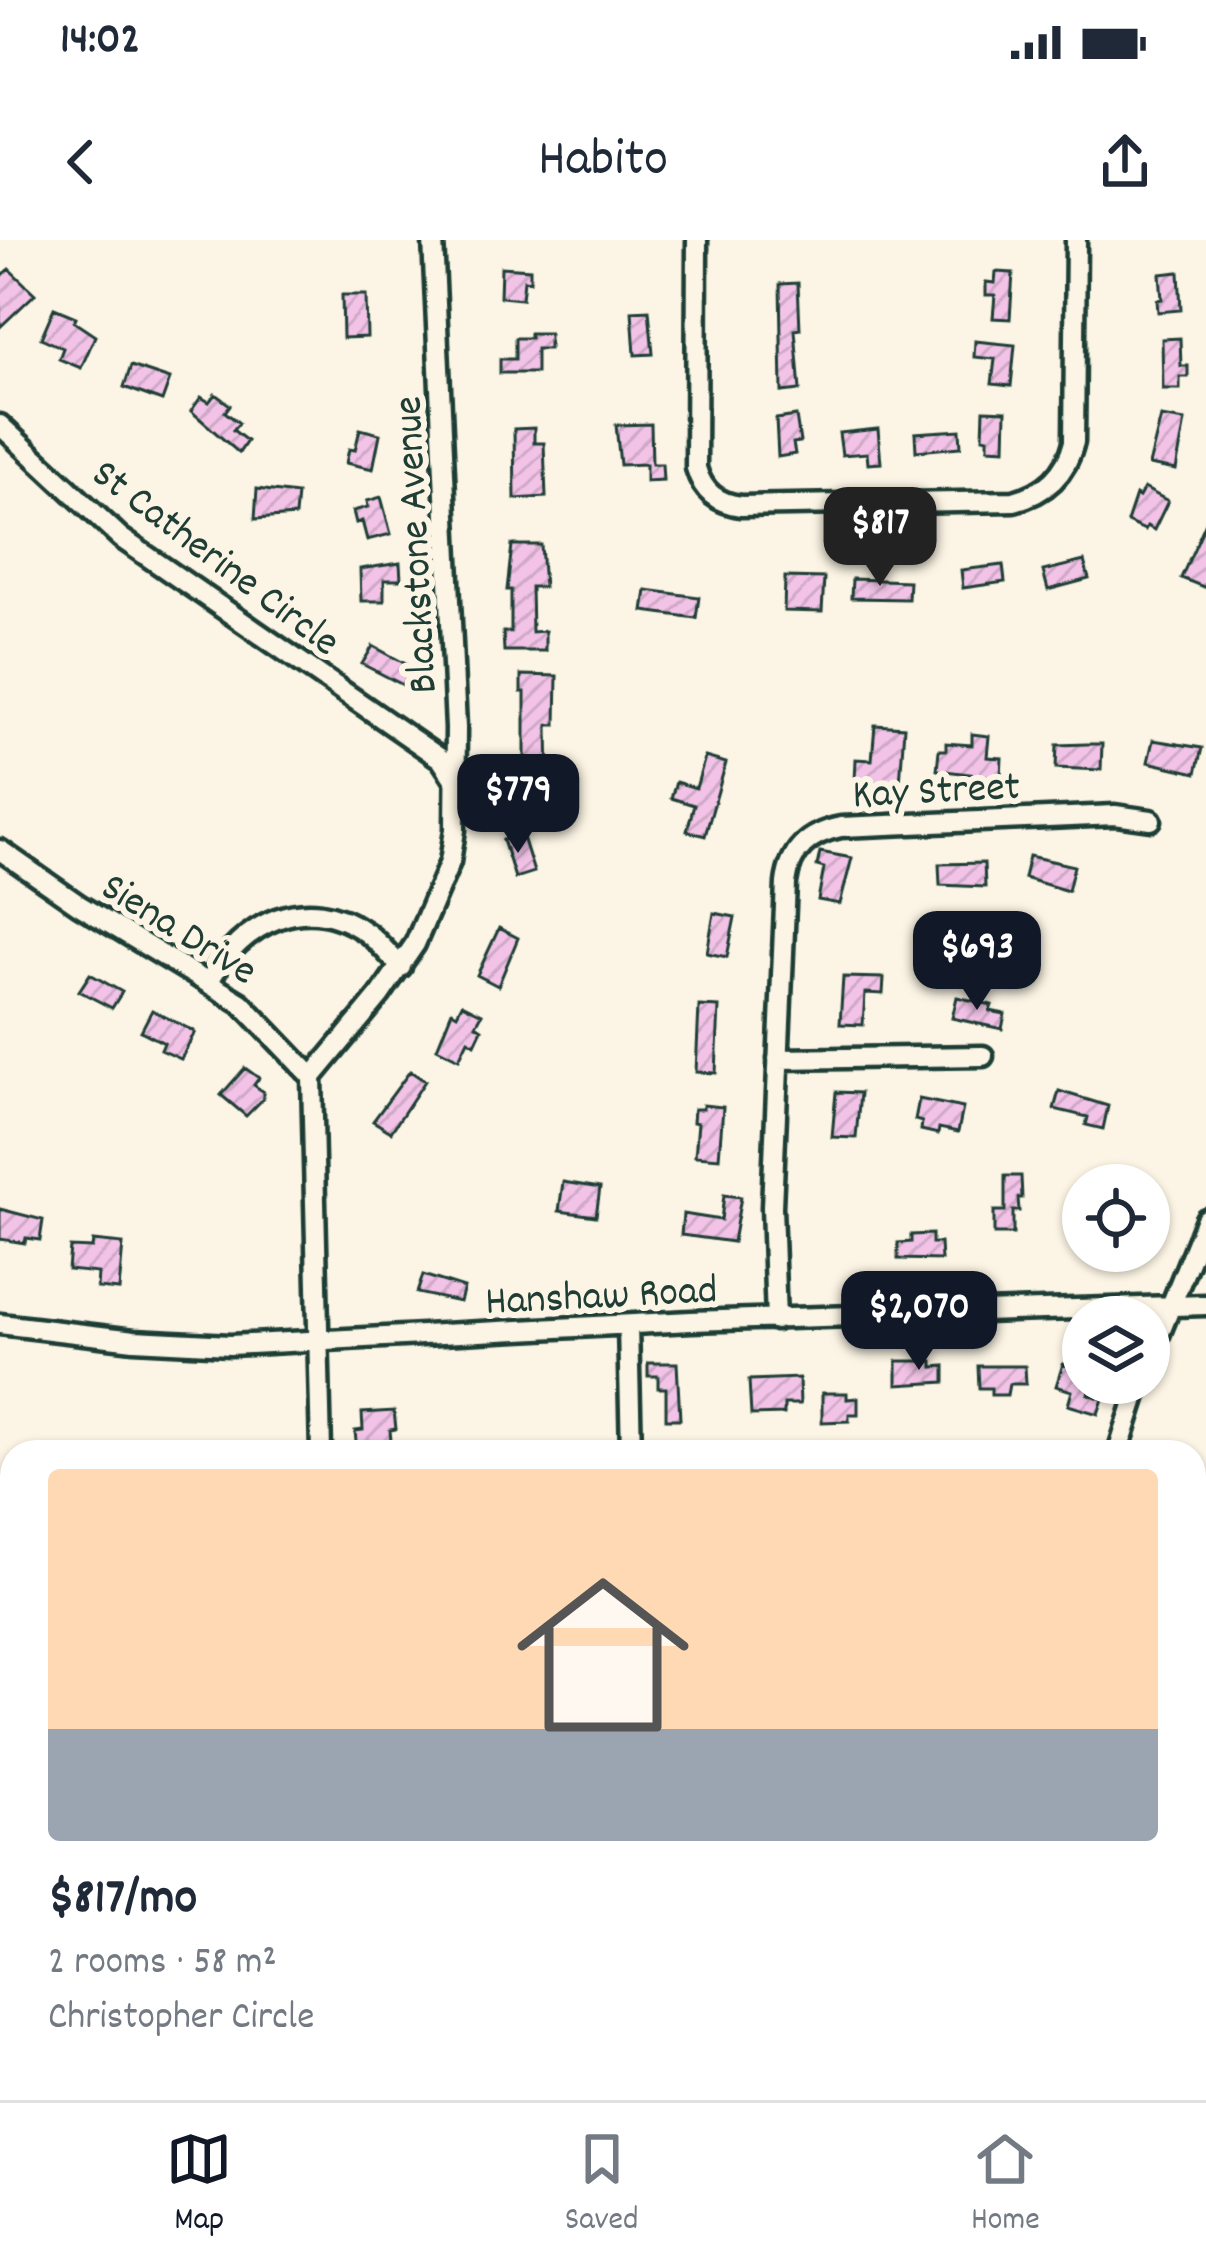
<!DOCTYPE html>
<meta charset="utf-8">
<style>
:root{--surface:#fff;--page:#f6f6f7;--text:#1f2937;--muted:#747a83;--line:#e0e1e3;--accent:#111827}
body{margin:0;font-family:Dekko,sans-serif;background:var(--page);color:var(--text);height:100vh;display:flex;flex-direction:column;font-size:45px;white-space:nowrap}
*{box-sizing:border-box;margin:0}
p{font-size:39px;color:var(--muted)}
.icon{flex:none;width:66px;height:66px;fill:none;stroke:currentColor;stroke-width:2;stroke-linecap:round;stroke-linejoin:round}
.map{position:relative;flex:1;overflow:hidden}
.sheet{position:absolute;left:0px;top:1200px;width:1206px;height:660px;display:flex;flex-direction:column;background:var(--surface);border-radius:36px 36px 0 0;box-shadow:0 3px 9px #0004}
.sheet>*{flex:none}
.buttons{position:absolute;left:1062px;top:924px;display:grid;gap:24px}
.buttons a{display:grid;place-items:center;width:108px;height:108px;border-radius:50%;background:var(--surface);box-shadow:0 3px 9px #0004;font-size:60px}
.price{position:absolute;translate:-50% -102px;padding:0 27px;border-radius:24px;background:var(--accent);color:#fff;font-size:39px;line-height:78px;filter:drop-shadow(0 3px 6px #0008)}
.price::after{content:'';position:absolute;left:50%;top:72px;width:36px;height:27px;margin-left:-18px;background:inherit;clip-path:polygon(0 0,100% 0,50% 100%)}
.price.active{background:#222;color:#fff}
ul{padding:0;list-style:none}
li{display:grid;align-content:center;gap:24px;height:636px;padding:0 48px}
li+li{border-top:3px solid var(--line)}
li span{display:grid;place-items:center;height:372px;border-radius:12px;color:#555}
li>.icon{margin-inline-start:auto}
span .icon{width:216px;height:216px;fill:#fffc;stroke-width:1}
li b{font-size:51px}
.status{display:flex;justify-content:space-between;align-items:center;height:84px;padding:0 60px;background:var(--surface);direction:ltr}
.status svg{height:33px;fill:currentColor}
header{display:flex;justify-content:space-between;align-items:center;height:156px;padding:0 48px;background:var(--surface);font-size:54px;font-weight:600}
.tabs{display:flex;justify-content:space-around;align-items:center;height:168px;border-top:3px solid var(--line);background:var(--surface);font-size:33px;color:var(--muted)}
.tabs a{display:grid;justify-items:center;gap:6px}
.tabs .active{color:var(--accent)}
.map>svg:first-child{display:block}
.grass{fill:url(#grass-dots);stroke:#6c9069;stroke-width:3}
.building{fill:url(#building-hatch);stroke:#1f3d34;stroke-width:3}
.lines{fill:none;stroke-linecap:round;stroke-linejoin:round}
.minor-casing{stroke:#1f3d34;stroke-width:27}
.path{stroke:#1f3d34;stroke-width:3;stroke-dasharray:3 9;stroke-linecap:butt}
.minor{stroke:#fcf5e5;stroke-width:18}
.labels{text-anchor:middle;stroke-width:12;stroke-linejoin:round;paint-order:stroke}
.street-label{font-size:42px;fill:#1f3d34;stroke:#fcf5e5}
</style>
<div class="status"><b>14:02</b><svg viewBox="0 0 49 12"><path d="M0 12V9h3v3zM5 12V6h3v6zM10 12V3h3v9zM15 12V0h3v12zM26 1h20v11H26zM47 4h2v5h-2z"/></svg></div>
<header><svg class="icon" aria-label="back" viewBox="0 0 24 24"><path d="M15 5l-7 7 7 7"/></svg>Habito<svg class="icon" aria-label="share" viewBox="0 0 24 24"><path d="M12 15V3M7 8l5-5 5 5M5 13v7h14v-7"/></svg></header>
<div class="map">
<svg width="1206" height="1860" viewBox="0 0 1206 1860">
<defs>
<pattern id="grass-dots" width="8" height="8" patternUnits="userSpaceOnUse" patternTransform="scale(3)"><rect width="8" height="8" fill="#b9e29e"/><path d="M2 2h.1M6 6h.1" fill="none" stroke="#9fc389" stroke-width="1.8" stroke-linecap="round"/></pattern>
<pattern id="building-hatch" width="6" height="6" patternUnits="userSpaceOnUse" patternTransform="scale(3)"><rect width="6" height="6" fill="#f2c3e7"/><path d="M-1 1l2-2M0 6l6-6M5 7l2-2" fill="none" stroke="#cfa8c7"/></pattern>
</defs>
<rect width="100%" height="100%" fill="#fcf5e5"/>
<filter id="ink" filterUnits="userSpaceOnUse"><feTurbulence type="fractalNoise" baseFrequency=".00833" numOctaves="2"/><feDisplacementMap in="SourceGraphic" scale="24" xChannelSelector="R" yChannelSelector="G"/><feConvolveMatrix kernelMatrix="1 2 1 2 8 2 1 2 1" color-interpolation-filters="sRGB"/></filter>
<g filter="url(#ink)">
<!-- grass -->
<path class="grass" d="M 1194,1458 L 1206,1461 L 1206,1860 L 1007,1860 L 1009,1848 L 1194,1848 Z
M 0,1672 L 12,1676 L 12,1848 L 832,1848 L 830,1860 L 0,1860 Z"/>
<!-- building -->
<path class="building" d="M 501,27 L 530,29 L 530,41 L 524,40 L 522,59 L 500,57 Z
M 9,29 L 35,54 L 0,87 L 0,38 Z
M 996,32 L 1013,33 L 1010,79 L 993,78 L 995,55 L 986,55 L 986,42 L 995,43 Z
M 1179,32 L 1181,70 L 1158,72 L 1157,60 L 1162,59 L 1160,34 Z
M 798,43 L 800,89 L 795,90 L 800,150 L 782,152 L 780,44 Z
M 342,55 L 366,55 L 367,97 L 343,98 Z
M 54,68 L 76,77 L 74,82 L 95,96 L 81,128 L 59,119 L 63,108 L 41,98 Z
M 649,70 L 653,114 L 635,115 L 632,71 Z
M 530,93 L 549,93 L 549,109 L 536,109 L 536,133 L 500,133 L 500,119 L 515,119 L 515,98 L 530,98 Z
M 1180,98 L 1181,126 L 1188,126 L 1188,137 L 1180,137 L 1180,149 L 1163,149 L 1162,99 Z
M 975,101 L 1015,105 L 1011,146 L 992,144 L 995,119 L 974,117 Z
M 131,126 L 170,139 L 162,161 L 124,147 Z
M 215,154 L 230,165 L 225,172 L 239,183 L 233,190 L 247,201 L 239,213 L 191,171 L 201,157 L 209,162 Z
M 984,170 L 1006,171 L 1005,209 L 988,208 L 988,198 L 983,197 Z
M 796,176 L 800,202 L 793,203 L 795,214 L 778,217 L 776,179 Z
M 1161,177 L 1185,181 L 1176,230 L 1149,225 Z
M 651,184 L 652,224 L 662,224 L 663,240 L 646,241 L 646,224 L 620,225 L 616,185 Z
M 534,188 L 534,203 L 544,203 L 546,257 L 515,259 L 514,189 Z
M 360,189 L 380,194 L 373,229 L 346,223 L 349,209 L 355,210 Z
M 878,189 L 881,223 L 868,224 L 867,213 L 842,215 L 839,193 Z
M 960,190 L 961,207 L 916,211 L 915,193 Z
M 1144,248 L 1168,261 L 1154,290 L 1147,286 L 1145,290 L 1127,282 L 1136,255 L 1139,257 Z
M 257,249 L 297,254 L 295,276 L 255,279 Z
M 381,257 L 391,294 L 367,300 L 362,281 L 356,283 L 353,271 L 368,267 L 367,261 Z
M 1206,282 L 1206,348 L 1181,338 Z
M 512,305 L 541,305 L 544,347 L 531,347 L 532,392 L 545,391 L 545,411 L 504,411 L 503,392 L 511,392 L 511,350 L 507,350 Z
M 1084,321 L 1089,339 L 1048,350 L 1043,331 Z
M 400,323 L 401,340 L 384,340 L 384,361 L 361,361 L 360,329 Z
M 1003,325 L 1005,342 L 963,348 L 961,330 Z
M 785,337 L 824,338 L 822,372 L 784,371 Z
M 852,339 L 909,341 L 908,359 L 851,358 Z
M 646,350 L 699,357 L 696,378 L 643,371 Z
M 373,406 L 413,428 L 403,445 L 362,424 Z
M 521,435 L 557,436 L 556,485 L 548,485 L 549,545 L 525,546 L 525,452 L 521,452 Z
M 875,485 L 904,487 L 900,544 L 855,541 L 856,519 L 872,520 Z
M 972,494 L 989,496 L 987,517 L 1002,518 L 1001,538 L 937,530 L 939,510 L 946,510 L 946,503 L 972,505 Z
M 1153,500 L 1202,508 L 1196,533 L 1148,522 Z
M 1087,504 L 1102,504 L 1101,530 L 1056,528 L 1057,505 Z
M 705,517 L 726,523 L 705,596 L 687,591 L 694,565 L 671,558 L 676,542 L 696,548 Z
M 522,594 L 534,632 L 515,638 L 503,600 Z
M 820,612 L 852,618 L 840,664 L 818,660 L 824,628 L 817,626 Z
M 1029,616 L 1074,626 L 1068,651 L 1024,638 Z
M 984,623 L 985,647 L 940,645 L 939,624 Z
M 714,673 L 735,677 L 727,717 L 707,713 Z
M 499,688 L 518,698 L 498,746 L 477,735 Z
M 90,734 L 122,752 L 112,768 L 79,751 Z
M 843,737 L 884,738 L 883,754 L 865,753 L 863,785 L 840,784 Z
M 957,757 L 992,765 L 990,771 L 1005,774 L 1002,789 L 952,778 Z
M 462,764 L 482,774 L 476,785 L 482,789 L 475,804 L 468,800 L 459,819 L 437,808 L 452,771 L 457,774 Z
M 699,766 L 719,767 L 716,833 L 696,832 Z
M 152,770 L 195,792 L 181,819 L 161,810 L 164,803 L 141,791 Z
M 245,828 L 259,838 L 254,845 L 263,852 L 263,859 L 246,876 L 221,855 Z
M 410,831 L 425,841 L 391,892 L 373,881 Z
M 1059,851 L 1108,866 L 1103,889 L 1086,885 L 1088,877 L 1054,869 Z
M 836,852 L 860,853 L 856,898 L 832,897 Z
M 919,859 L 963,868 L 958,892 L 939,888 L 938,894 L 921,890 L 922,882 L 915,880 Z
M 703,865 L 723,867 L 719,918 L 695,916 L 698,883 L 693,882 L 694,869 L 703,869 Z
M 1005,936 L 1021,936 L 1022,958 L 1018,958 L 1019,971 L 1013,971 L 1013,994 L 994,994 L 994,971 L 1005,971 Z
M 563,942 L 600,948 L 596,976 L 559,971 Z
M 724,955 L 741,957 L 733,1002 L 681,995 L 683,974 L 721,980 Z
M 0,969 L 43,980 L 40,1000 L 26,998 L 25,1003 L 0,999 Z
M 932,994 L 932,1003 L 940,1003 L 941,1020 L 898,1019 L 898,1003 L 911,1002 L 911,995 Z
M 93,1001 L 123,1004 L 119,1050 L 97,1048 L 98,1033 L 68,1030 L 70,1007 L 92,1008 Z
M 423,1035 L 464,1048 L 460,1062 L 417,1053 Z
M 897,1121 L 933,1121 L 933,1127 L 945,1126 L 945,1142 L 897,1145 Z
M 648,1123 L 677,1123 L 680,1179 L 666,1179 L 666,1148 L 658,1148 L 658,1136 L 648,1136 Z
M 1063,1124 L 1083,1131 L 1083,1143 L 1091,1143 L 1088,1154 L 1103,1159 L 1098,1174 L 1068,1165 L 1072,1151 L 1056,1146 Z
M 978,1126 L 1025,1126 L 1026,1144 L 1009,1144 L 1007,1155 L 991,1155 L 991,1148 L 979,1148 Z
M 799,1138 L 800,1164 L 784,1164 L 784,1174 L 751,1175 L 749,1140 Z
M 822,1153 L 847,1153 L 847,1159 L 858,1158 L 858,1174 L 849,1174 L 849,1181 L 822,1182 Z
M 394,1171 L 396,1189 L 390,1190 L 391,1201 L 372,1202 L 373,1212 L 357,1212 L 355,1191 L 363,1190 L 362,1173 Z"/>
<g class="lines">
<!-- minor casing -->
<g class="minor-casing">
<path id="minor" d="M 697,0 L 696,228 C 703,252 717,263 741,266 L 1014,261 C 1046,253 1066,234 1074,202 L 1076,0
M 0,185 L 121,298 L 441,519 L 454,539
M 0,610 L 79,665 L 241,763 L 312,837
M 209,741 C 242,683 305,649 367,693 C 379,702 390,716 401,727
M 778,819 L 983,816
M 776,1080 L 772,967 L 786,643 C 790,610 810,593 841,587 L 1115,575 L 1151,580
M 0,1084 L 134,1100 L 230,1105 L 691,1081 L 1206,1065
M 628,1085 L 631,1212
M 1149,1120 L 1206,979
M 321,1212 L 312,837 L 380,755 L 415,704 L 450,622 L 455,590 L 456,488 L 433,0
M 1118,1212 L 1140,1143
M 997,1860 L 999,1848"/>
</g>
<!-- path -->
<path class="path" d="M 0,1699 L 12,1697"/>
<!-- minor -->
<use href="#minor" class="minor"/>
</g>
</g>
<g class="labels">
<!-- street labels -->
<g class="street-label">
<text transform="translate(412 305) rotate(-93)" y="15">Blackstone Avenue</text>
<text transform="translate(218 315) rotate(37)" y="15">St Catherine Circle</text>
<text transform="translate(936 547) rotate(-3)" y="15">Kay Street</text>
<text transform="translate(181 686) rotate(32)" y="15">Siena Drive</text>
<text transform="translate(601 1052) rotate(-3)" y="15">Hanshaw Road</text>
</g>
</g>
</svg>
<div class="buttons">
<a><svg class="icon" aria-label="locate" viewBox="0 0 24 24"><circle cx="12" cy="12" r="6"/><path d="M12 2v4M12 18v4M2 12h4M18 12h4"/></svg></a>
<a><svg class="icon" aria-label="layers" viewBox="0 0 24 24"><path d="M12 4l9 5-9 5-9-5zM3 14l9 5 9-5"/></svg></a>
</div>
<b class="price active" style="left:880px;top:349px">$817</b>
<b class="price" style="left:518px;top:616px">$779</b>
<b class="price" style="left:977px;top:773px">$693</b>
<b class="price" style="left:919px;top:1133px">$2,070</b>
<section class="sheet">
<ul>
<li><span style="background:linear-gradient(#ffd9b3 70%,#9aa5b1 0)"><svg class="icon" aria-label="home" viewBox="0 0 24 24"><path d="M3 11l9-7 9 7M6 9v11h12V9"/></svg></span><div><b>$817/mo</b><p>2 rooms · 58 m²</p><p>Christopher Circle</p></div></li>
</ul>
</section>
</div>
<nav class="tabs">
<a class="active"><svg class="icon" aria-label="map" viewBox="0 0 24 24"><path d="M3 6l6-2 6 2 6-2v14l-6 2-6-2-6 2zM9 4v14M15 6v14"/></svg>Map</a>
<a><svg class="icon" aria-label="saved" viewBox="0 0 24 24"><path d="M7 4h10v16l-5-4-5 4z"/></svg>Saved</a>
<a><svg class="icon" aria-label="home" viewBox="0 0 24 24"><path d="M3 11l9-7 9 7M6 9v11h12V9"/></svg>Home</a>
</nav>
